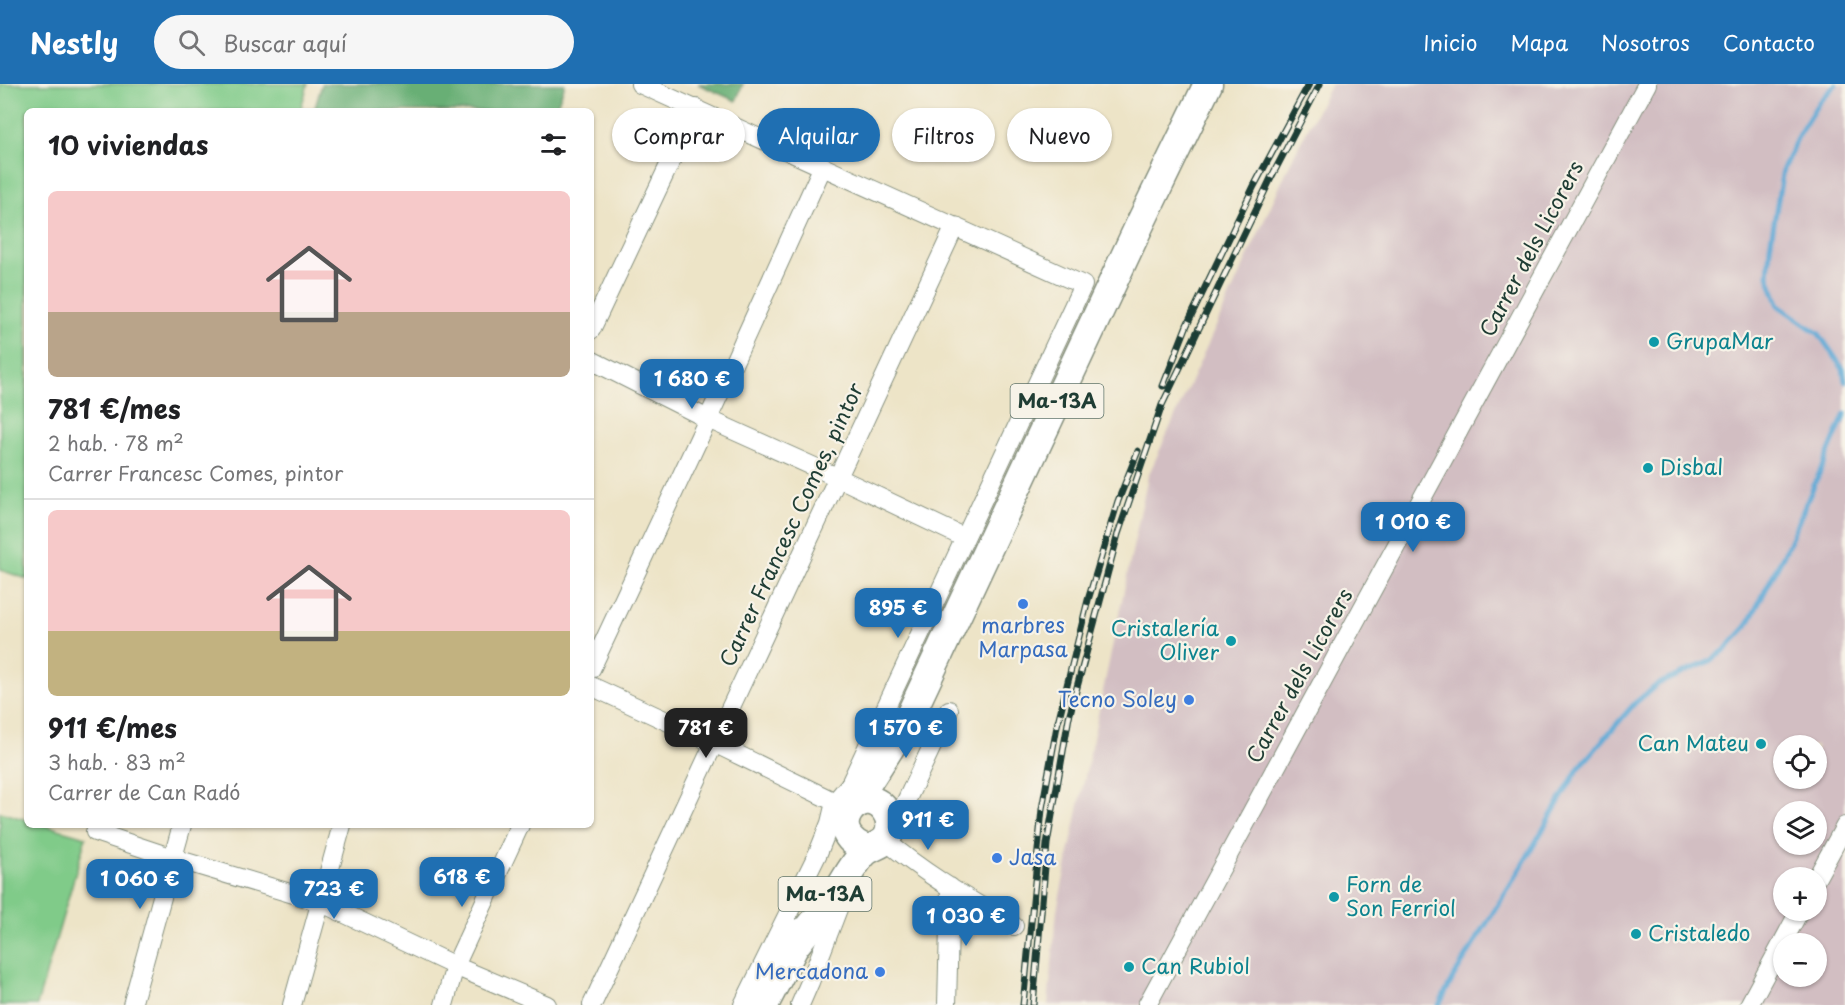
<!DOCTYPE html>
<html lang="es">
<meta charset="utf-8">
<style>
:root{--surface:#fff;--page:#f6f6f6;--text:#202124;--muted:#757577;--line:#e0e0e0;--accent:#1f6fb2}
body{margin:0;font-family:"Playpen Sans",sans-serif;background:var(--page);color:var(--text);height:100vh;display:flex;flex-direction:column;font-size:22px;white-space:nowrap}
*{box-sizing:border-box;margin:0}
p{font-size:20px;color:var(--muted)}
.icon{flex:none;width:33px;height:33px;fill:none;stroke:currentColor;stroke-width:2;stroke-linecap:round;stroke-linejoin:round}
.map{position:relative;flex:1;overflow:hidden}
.details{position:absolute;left:24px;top:24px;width:570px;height:720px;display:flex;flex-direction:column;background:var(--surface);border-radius:9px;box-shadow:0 2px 4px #0004}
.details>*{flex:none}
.banner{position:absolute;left:612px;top:24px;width:570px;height:54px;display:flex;gap:12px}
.controls{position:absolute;left:1773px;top:651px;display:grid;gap:12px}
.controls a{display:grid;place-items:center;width:54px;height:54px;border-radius:50%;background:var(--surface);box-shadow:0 2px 4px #0004;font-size:30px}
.price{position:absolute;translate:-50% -51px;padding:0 14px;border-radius:12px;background:var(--accent);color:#fff;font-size:20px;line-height:39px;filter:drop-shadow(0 2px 3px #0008)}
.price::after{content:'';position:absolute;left:50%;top:36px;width:18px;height:14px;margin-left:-9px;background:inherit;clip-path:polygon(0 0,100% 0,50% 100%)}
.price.active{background:#222;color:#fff}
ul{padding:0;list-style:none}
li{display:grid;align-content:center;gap:12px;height:318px;padding:0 24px}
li+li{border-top:2px solid var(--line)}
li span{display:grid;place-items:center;height:186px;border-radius:9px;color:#555}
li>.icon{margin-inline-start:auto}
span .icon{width:108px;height:108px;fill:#fffc;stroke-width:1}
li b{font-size:26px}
h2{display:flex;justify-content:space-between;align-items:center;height:72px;padding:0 24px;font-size:26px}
.pill{padding:0 21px;border-radius:27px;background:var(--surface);box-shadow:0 2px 4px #0004;font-size:21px;line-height:54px}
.pill.active{background:var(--accent);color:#fff}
header{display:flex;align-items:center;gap:36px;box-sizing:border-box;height:84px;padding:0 30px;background:var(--accent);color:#fff}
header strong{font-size:28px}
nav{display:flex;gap:33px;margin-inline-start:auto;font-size:21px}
.search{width:420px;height:54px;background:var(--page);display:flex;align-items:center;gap:15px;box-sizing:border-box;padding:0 21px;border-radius:33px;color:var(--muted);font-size:22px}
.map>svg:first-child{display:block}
.industrial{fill:#d2bec2;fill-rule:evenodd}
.green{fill:#80cb89;stroke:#50845e;stroke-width:1.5}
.forest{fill:#68af75;stroke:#447654;stroke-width:1.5}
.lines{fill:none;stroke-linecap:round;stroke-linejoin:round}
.stream{stroke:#5da8d5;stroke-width:5}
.street-casing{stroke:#86907e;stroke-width:20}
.primary-casing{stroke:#86907e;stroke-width:31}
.street{stroke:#fff;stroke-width:18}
.primary{stroke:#fff;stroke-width:28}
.rail-casing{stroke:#1f3d34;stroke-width:7}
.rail{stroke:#f7f3e8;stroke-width:4.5;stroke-dasharray:14;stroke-linecap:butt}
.culture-dot{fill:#0f9aa8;stroke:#f7f3e8;stroke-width:2}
.shop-dot{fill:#3f7fe0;stroke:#f7f3e8;stroke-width:2}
.labels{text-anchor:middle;stroke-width:4.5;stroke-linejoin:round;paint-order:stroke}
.shield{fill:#f7f3e8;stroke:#60746a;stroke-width:1.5}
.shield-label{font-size:20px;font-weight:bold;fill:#1f3d34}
.street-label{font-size:21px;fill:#1f3d34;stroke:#f7f3e8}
.culture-label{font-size:21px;fill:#0d838f;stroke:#f7f3e8;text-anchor:start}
.shop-label{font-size:21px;fill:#366cbe;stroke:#f7f3e8;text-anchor:end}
</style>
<header>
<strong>Nestly</strong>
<div class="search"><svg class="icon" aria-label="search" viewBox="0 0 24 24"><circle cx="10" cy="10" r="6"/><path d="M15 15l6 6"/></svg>Buscar aquí</div>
<nav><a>Inicio</a><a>Mapa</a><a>Nosotros</a><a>Contacto</a></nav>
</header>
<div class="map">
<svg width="1845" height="921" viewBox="0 0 1845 921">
<rect width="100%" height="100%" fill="#f7f3e8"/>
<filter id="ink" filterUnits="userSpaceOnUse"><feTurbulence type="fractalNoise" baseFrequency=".0167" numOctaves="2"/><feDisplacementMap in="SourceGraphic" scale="12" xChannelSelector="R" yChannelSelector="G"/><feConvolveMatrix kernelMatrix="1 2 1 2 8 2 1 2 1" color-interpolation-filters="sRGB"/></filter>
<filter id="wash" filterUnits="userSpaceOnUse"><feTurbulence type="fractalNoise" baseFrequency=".008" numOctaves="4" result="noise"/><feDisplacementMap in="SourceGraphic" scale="24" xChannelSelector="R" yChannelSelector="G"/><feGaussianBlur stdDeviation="1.35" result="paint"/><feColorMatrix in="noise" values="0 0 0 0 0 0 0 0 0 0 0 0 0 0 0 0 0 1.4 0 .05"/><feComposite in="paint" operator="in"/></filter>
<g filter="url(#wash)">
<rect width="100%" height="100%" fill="#ede4c7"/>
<!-- industrial -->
<path class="industrial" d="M 1331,0 L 1845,0 L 1845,921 L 1048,921 L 1057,826 L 1148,392 L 1293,73 ZM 1784,662 L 1816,662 L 1816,694 L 1784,694 ZM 1784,728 L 1816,728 L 1816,760 L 1784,760 ZM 1784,794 L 1816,794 L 1816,826 L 1784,826 ZM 1784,860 L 1816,860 L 1816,892 L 1784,892 Z"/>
<!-- green -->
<path class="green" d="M 0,0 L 308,0 L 300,27 L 27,27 L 27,495 L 0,486 Z
M 0,728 L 27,736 L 27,741 L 44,741 L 86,753 L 37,921 L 0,921 Z"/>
<!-- forest -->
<path class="forest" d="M 322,0 L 565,0 L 555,27 L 314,27 Z
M 698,0 L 743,0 L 736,17 Z"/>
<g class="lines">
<!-- stream -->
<path class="stream" d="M 1836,0 L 1819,18 L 1799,50 L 1783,85 L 1770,163 L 1768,192 L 1779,222 L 1819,250 L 1843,285 L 1845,297
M 1439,921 L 1453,894 L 1520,785 L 1578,685 L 1635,619 L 1658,600 L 1708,578 L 1725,566 L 1747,542 L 1786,466 L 1845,330"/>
</g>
</g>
<g filter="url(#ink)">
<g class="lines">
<!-- street casing -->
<g class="street-casing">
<path id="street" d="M 640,0 L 1083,201 L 850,700 L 835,718 L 830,739 L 818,769 L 743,921
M 591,246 L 696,24
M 591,276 L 708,335 L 839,394 L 965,454
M 591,585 L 708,335 L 823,82
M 591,602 L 714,659 L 835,718
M 891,740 L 901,728 L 949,626
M 95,748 L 173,774 L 320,818 L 455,882 L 547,921
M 885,756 C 924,790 970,816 1014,842
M 1816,795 L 1845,742
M 132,921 L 182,741
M 292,921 L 342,741
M 444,921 L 455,882 L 520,741
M 592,921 L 955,142
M 800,921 L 810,898 L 841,817
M 947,921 L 950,803
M 1147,921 L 1647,0
M 1749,921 L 1800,826"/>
</g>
<!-- primary casing -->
<g class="primary-casing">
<path id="primary" d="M 858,719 L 868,698 L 909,634 L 1141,138 L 1208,0
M 794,863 C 807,846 821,830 834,813 C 844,799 851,783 863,770 C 870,762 883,762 888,752 C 892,743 891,734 885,726 C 862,696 818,747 867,765
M 764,921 L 802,848"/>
</g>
<!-- street -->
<use href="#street" class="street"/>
<!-- primary -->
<use href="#primary" class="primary"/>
<!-- rail casing -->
<g class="rail-casing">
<path id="rail" d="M 1163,302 L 1187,241 L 1254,102 L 1309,0
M 1023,921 L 1042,725 L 1057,642 L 1088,516 L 1118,417 L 1138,367
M 1033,921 L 1047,760 L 1069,633 L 1118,450 L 1162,321 L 1272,92 L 1320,0"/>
</g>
<!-- rail -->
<use href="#rail" class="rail"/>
</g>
</g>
<!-- markers -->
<g class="culture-dot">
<circle cx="1654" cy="258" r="6"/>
<circle cx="1648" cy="384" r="6"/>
<circle cx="1231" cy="557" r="6"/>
<circle cx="1761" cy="660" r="6"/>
<circle cx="1334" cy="813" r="6"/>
<circle cx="1636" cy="850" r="6"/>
<circle cx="1129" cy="883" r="6"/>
</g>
<g class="shop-dot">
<circle cx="1023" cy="520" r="6"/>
<circle cx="1189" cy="616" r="6"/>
<circle cx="997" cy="774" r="6"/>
<circle cx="880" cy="888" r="6"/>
</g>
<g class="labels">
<!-- shield labels -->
<g class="shield">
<rect x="1010.5" y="300" width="93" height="34" rx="4.5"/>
<rect x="778.5" y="793" width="93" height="34" rx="4.5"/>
</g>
<g class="shield-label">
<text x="1057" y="324">Ma-13A</text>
<text x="825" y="817">Ma-13A</text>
</g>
<!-- street labels -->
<g class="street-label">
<text transform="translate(1532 165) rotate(-62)" y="7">Carrer dels Licorers</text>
<text transform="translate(792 441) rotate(-65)" y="7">Carrer Francesc Comes, pintor</text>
<text transform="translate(1300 592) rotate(-61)" y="7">Carrer dels Licorers</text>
</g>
<!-- culture labels -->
<g class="culture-label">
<text x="1666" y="265">GrupaMar</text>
<text x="1660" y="391">Disbal</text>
<text x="1219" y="552" text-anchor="end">Cristalería<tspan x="1219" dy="24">Oliver</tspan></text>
<text x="1749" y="667" text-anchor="end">Can Mateu</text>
<text x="1346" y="808">Forn de<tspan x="1346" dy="24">Son Ferriol</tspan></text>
<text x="1648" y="857">Cristaledo</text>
<text x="1141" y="890">Can Rubiol</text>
</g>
<!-- shop labels -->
<g class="shop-label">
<text x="1023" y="549" text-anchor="middle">marbres<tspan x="1023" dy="24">Marpasa</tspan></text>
<text x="1177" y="623">Tecno Soley</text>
<text x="1009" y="781" text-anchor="start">Jasa</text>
<text x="868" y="895">Mercadona</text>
</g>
</g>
</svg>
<div class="controls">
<a><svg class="icon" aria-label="locate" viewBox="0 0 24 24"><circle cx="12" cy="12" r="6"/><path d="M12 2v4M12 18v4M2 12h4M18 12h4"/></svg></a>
<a><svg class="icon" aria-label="layers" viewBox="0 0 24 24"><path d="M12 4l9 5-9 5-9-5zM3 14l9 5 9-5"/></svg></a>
<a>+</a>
<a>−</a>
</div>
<b class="price" style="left:692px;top:326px">1 680 €</b>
<b class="price" style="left:1413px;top:469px">1 010 €</b>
<b class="price" style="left:898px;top:555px">895 €</b>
<b class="price active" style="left:706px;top:675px">781 €</b>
<b class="price" style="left:906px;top:675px">1 570 €</b>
<b class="price" style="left:928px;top:767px">911 €</b>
<b class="price" style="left:462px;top:824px">618 €</b>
<b class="price" style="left:140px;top:826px">1 060 €</b>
<b class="price" style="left:334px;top:836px">723 €</b>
<b class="price" style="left:966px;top:863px">1 030 €</b>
<div class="banner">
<a class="pill">Comprar</a>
<a class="pill active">Alquilar</a>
<a class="pill">Filtros</a>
<a class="pill">Nuevo</a>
</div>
<section class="details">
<h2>10 viviendas<svg class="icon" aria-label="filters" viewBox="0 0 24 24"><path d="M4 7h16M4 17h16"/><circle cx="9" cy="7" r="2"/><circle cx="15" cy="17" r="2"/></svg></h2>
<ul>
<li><span style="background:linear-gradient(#f6c9c9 65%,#b9a48a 0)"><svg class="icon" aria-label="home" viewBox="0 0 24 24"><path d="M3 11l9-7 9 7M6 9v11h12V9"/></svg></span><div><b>781 €/mes</b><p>2 hab. · 78 m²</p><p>Carrer Francesc Comes, pintor</p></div></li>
<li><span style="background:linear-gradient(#f6c9c9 65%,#c2b280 0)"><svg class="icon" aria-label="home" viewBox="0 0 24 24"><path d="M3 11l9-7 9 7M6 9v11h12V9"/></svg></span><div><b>911 €/mes</b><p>3 hab. · 83 m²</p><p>Carrer de Can Radó</p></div></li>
</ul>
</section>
</div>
